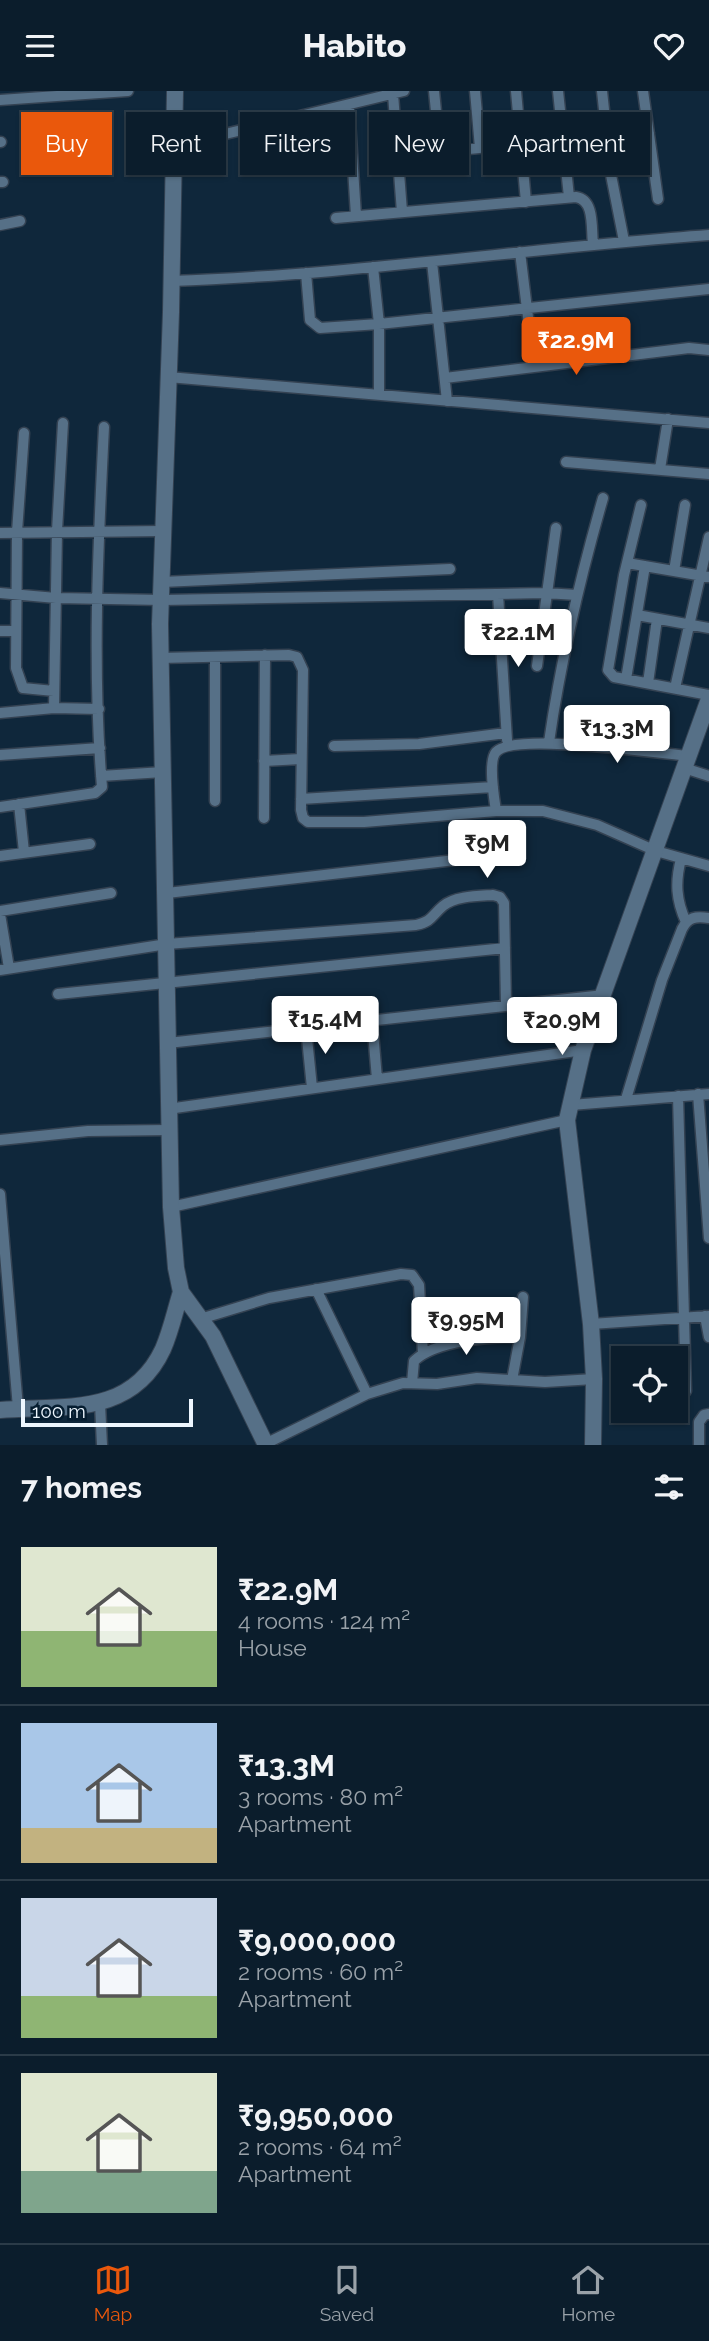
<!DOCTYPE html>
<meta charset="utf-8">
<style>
:root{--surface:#0b1d2c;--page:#192a38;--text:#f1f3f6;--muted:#9aa2a9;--line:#2b3b48;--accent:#ea580c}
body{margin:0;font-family:Raleway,sans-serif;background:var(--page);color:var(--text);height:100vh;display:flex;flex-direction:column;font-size:26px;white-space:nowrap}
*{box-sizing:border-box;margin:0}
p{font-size:23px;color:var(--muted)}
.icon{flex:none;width:38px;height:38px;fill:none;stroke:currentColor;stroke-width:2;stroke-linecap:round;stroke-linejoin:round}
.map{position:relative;height:1354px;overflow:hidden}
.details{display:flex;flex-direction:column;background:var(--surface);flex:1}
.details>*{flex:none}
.top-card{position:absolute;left:21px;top:21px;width:668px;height:63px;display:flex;gap:14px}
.fabs{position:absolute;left:611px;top:1255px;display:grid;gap:14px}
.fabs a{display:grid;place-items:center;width:77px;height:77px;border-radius:0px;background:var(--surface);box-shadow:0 2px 5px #0004,0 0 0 2px var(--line);font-size:35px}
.scale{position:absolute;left:21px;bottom:18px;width:172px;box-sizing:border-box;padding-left:7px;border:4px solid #edf6fe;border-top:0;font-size:19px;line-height:24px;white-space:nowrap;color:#edf6fe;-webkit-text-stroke:5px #051d30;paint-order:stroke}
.price{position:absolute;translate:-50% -60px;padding:0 16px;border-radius:7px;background:#fff;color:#222;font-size:23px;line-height:46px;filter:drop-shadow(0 2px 4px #0008)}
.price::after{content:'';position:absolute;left:50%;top:42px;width:21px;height:16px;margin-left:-10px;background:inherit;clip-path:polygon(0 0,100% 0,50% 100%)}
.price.current{background:var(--accent);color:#fff}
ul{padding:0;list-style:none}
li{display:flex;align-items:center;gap:21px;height:175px;padding:0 21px}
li+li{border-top:2px solid var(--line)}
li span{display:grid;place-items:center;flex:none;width:196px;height:140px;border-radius:0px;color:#555}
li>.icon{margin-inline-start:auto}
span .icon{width:84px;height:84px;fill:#fffc;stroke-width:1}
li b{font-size:30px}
h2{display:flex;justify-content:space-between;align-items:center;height:84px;padding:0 21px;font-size:30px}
.pill{padding:0 24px;border-radius:0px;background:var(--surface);box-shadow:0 2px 5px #0004,0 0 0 2px var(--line);font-size:24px;line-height:63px}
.pill.current{background:var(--accent);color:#fff}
header{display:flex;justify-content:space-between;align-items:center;height:91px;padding:0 21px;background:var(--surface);font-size:32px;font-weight:800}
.tab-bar{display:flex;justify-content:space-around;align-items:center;height:98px;border-top:2px solid var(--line);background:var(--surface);font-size:19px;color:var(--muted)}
.tab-bar a{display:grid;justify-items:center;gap:4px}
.tab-bar .current{color:var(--accent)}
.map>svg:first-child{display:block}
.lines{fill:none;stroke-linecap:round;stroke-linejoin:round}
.street-casing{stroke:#344252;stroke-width:13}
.secondary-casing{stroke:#344252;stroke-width:18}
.street{stroke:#567087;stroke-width:10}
.secondary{stroke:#567087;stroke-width:16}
</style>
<header><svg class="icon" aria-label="menu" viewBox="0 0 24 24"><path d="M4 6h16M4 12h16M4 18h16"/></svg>Habito<svg class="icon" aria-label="heart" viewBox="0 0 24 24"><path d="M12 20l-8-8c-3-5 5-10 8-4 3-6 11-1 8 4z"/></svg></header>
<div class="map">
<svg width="709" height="1354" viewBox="0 0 709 1354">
<rect width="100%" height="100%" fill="#0f273b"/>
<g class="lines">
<!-- street casing -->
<g class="street-casing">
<path id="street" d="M 434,0 L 440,61
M 475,0 L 480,57
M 516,0 L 526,111
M 558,0 L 569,106
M 602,0 L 611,84 L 624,150
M 643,0 L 658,108
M 393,3 L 402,121
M 0,9 L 128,0
M 349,14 L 356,125
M 607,47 L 649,42
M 0,51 L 1,51
M 175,55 L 404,0
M 398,65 L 521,53
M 0,91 L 3,91
M 336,127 L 576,106 C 595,109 591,137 593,153
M 0,134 L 20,130
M 520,161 L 534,275
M 432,171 L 447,310
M 373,176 L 379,233 L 379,303
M 306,182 L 310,229 L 320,237 L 379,233 L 709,198
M 171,190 C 351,184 529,157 709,144
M 168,286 L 709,332
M 445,287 L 689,257 L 709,259
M 24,342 L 17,441 L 16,577 L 23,597 L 54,600
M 566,371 L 709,383
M 660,378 L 668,328
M 641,414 L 624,484 L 608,579 L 614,586 L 709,604
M 0,442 L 162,440
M 627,472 L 709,486
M 674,480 L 685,414
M 162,491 L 450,478
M 0,502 L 56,507 L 163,509 L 545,502 L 577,504
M 498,503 L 507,649
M 637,524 L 709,537
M 0,540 L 16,540
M 160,567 L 289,564 L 297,566 L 303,579 L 301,719 L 303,727 L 308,731 L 364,731 L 496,720 L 543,720 L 597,734 L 656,760 L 709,775
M 537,575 L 556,437
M 626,588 L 645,475
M 648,592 L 657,528
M 675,597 L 709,446
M 54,617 L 57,440 L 63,332
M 0,622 L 54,617 L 99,618
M 549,651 C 561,568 580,487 603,407
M 334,655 L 419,653 L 506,642
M 0,664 L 100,657
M 264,670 L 301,668
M 684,677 L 709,685
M 101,685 L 163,681
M 301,708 L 493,696
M 215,710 L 215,566
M 19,713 L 24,761
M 0,716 L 95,702 L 102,696 C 92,577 98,455 104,336
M 496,720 C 494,707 488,670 496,661 C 513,641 657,662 688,665
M 264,727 L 265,564
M 0,765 L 90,753
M 681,768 C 675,791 676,809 686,831
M 167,802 L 464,768 L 517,766
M 0,820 L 111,802
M 0,823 L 9,877
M 0,879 L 167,853 L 416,834 C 433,830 431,825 443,815 C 455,805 478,805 493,804 L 500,806 L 504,812 L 506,914
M 58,903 L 505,857
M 372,929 L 377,988
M 306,937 L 312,997
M 168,952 L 604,904
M 698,1003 L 709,1147
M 678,1005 L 686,1300
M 626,1008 L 662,889 L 682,838 C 688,826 696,825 709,827
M 571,1014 L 709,1003
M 168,1018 L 583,959
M 0,1049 L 88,1040 L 168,1039
M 0,1103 L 18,1317
M 171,1116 L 567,1029
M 316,1198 L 367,1303
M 705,1225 L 709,1246
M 200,1228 L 269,1207 L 401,1183 L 412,1184 L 419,1194 L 423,1263
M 591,1233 L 709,1225
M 512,1289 L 520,1246 L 523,1206
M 412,1292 L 414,1270 C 436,1249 490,1246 520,1246
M 100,1313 L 102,1354
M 265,1353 L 367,1303 L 403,1292 L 437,1293 L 477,1287 L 545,1291 L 594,1288
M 699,1354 L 699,1331 L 704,1324 L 709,1323"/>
</g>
<!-- secondary casing -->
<g class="secondary-casing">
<path id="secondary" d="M 175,0 L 171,221 L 160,533 L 171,1116 L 176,1177 L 181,1201 L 213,1245 L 266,1354
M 0,1319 C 62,1314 131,1327 163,1258 C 171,1240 175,1220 181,1201
M 593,1354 L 594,1288 L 591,1233 L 567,1029 L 583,959 L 709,608"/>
</g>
<!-- street -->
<use href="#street" class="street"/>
<!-- secondary -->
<use href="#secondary" class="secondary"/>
</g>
</svg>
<div class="fabs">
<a><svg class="icon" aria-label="locate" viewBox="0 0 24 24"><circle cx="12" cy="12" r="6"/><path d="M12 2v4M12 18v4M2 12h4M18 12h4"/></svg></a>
</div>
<div class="scale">100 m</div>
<b class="price current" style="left:576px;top:286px">₹22.9M</b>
<b class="price" style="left:518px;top:578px">₹22.1M</b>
<b class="price" style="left:617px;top:674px">₹13.3M</b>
<b class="price" style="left:487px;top:789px">₹9M</b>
<b class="price" style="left:325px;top:965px">₹15.4M</b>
<b class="price" style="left:562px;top:966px">₹20.9M</b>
<b class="price" style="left:466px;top:1266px">₹9.95M</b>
<div class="top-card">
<a class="pill current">Buy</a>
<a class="pill">Rent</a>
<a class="pill">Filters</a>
<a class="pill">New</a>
<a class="pill">Apartment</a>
</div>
</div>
<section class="details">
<h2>7 homes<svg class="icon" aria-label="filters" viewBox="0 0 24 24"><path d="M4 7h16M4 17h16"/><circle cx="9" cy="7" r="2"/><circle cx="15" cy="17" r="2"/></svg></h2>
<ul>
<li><span style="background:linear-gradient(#dfe7d0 60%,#8fb573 0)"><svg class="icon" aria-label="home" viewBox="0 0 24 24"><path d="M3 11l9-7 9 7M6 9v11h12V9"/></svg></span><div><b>₹22.9M</b><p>4 rooms · 124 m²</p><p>House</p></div></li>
<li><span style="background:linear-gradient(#a9c7e8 75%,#c2b280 0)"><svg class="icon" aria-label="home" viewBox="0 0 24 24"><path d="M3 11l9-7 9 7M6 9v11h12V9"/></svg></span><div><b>₹13.3M</b><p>3 rooms · 80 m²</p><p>Apartment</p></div></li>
<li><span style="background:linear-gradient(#c9d6e8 70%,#8fb573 0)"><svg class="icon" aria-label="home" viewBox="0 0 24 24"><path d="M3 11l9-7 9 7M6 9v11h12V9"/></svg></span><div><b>₹9,000,000</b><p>2 rooms · 60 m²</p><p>Apartment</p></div></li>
<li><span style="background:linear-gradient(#dfe7d0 70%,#7fa58c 0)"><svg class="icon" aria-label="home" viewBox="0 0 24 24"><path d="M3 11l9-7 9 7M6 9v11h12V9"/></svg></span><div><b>₹9,950,000</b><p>2 rooms · 64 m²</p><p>Apartment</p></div></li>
</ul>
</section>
<nav class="tab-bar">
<a class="current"><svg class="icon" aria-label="map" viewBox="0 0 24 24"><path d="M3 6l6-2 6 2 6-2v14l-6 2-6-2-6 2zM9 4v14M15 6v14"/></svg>Map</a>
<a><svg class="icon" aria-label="saved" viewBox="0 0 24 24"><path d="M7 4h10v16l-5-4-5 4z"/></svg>Saved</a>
<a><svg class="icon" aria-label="home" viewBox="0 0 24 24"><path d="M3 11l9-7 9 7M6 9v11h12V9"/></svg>Home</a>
</nav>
